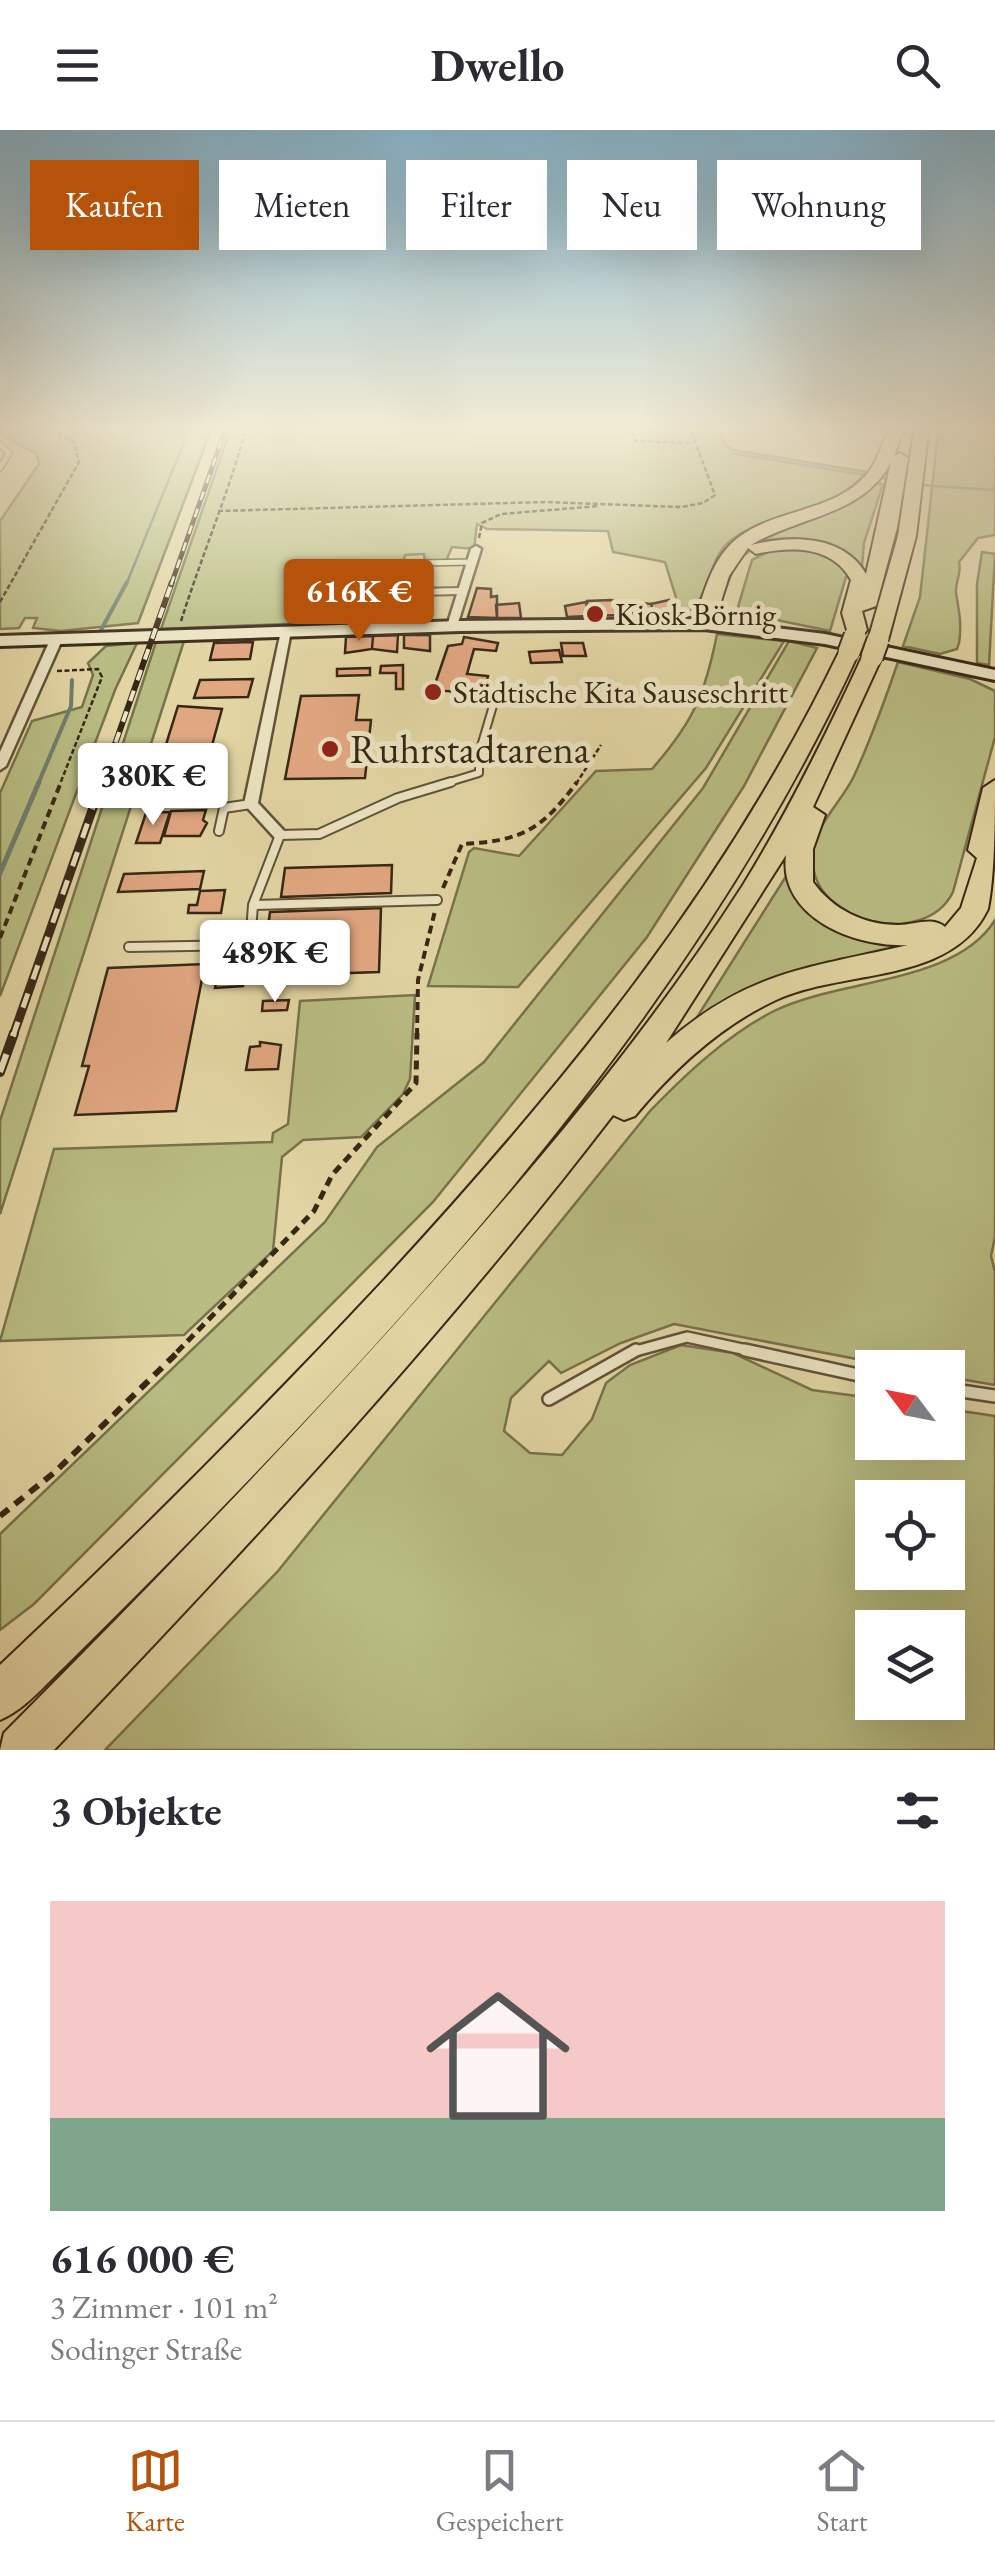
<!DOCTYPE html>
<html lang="de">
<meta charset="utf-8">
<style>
:root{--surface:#fff;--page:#f2f2f3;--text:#2b2b33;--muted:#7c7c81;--line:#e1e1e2;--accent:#b45309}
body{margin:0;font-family:"EB Garamond",serif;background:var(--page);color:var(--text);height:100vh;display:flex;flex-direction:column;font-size:38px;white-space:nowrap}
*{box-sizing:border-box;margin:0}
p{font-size:32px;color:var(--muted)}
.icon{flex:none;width:55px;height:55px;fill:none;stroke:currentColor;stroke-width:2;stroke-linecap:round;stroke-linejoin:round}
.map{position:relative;height:1620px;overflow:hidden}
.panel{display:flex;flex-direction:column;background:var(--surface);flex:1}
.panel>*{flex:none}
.guide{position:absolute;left:30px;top:30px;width:935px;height:90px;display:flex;gap:20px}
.needle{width:65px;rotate:302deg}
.tools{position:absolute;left:855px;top:1220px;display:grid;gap:20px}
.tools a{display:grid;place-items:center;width:110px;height:110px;border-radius:0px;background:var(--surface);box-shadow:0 10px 40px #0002;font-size:50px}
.price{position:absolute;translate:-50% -85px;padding:0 22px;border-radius:10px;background:#fff;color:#222;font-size:32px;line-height:65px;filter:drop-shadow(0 2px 5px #0008)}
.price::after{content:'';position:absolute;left:50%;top:60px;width:30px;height:22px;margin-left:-15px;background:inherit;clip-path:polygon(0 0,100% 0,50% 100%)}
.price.selected{background:var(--accent);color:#fff}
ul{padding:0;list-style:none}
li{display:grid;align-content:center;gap:20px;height:530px;padding:0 50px}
li span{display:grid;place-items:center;height:310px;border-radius:0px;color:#555}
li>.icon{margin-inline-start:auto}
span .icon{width:180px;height:180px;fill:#fffc;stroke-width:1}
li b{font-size:42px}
h2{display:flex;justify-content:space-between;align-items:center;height:120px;padding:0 50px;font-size:42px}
.pill{padding:0 35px;border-radius:0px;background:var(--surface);box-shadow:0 10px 40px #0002;font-size:35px;line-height:90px}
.pill.selected{background:var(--accent);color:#fff}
header{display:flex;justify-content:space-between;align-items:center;height:130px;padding:0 50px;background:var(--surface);font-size:45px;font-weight:700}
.tab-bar{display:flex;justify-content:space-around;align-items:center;height:140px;border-top:2px solid var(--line);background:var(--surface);font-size:28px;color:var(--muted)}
.tab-bar a{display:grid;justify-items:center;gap:5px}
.tab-bar .selected{color:var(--accent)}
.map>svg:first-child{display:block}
.green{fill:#b8bc82;stroke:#78724c;stroke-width:2.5;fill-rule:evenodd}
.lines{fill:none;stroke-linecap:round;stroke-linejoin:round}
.stream-far2{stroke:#6f7e6e;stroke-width:2.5}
.stream-far1{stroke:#6f7e6e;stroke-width:4}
.stream{stroke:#6f7e6e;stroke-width:5}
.building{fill:#e1a781;stroke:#372715;stroke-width:2.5}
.lane-far4-casing{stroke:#625238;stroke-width:8}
.lane-far3-casing{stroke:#625238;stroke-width:10}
.lane-far2-casing{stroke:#625238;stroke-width:12}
.lane-far1-casing{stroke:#625238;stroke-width:14}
.lane-casing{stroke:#625238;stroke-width:16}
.street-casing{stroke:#625238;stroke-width:5}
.secondary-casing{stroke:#372715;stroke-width:6}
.highway-casing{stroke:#372715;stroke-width:4}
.path-far3{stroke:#372715;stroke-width:2.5;stroke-dasharray:5 2.5;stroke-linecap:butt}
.path-far2{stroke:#372715;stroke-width:4;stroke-dasharray:8 5;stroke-linecap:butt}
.path-far1{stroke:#372715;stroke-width:5;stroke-dasharray:9 6;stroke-linecap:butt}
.path{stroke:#372715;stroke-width:6;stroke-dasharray:11 8;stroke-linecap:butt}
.lane-far4{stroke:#ece4c3;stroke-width:5}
.lane-far3{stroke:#ece4c3;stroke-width:6}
.lane-far2{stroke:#ece4c3;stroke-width:8}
.lane-far1{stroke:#ece4c3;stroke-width:9}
.lane{stroke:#ece4c3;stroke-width:11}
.street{fill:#ece4c3;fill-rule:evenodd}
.secondary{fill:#ece4c3;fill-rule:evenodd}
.highway{fill:#e2d5a3;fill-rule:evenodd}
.rail-far3-casing{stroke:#372715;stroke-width:5}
.rail-far2-casing{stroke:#372715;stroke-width:6}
.rail-far1-casing{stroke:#372715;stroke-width:9}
.rail-casing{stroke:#372715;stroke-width:10}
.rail-far3{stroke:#ece4c3;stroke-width:2.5;stroke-dasharray:9;stroke-linecap:butt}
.rail-far2{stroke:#ece4c3;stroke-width:4;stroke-dasharray:11;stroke-linecap:butt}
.rail-far1{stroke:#ece4c3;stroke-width:5;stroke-dasharray:15;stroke-linecap:butt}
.rail{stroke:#ece4c3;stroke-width:6;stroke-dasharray:19;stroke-linecap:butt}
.highway-bridge-casing{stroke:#372715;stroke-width:25;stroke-linecap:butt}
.highway-bridge{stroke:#e2d5a3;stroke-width:21}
.poi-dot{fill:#8f2418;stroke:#ece4c3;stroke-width:4}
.labels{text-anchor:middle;stroke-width:10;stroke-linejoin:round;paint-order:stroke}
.far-poi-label{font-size:32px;fill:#372715;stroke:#ece4c3;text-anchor:start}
.poi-label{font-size:40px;fill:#372715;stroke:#ece4c3;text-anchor:start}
</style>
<header><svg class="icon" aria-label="menu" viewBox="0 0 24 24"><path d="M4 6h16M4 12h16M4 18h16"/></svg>Dwello<svg class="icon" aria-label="search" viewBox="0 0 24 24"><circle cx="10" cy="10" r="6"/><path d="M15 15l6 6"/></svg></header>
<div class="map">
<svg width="995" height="1620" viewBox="0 0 995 1620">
<rect width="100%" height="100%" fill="#e2d5a3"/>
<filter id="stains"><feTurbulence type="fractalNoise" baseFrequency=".002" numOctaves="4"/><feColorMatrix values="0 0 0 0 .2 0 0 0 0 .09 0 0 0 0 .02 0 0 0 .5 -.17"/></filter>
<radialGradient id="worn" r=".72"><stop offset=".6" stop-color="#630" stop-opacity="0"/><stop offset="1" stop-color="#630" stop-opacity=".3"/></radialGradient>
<!-- green -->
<path class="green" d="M 0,295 L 213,295 L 138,493 L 61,501 L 33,498 L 37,488 L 25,488 L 19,498 L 0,499 L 0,391 L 39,334 L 37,324 L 0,304 Z
M 232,295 L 717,295 L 725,314 L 733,320 L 867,342 C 830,386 766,381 730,411 C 706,430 709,480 681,484 L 665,432 L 613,422 L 608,401 L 487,399 L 477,394 L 474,419 L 452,417 L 446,431 L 425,432 L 424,424 L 405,425 L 404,430 L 317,434 L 308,493 L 161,499 Z
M 939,295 L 995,295 L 995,405 L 978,408 L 959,432 C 962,443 955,452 956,463 C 959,480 962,496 959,513 L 957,519 L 940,524 L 903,516 L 920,467 Z
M 875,353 L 883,354 L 864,413 L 862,436 L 838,422 L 759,415 L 737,430 L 720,473 L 735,426 L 753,409 L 839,378 Z
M 792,418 C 817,422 834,426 850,447 L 846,447 L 830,501 L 752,485 L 738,477 L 752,430 L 772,420 Z
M 982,422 L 995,424 L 989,535 L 977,533 L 977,454 Z
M 717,504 L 784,511 L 706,638 L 518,857 L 428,856 L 469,722 L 474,718 L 519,726 L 596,641 L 652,639 C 693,592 705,565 717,504 Z
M 184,511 L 0,1084 L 0,991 L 156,512 Z
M 789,511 L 817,518 L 744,656 L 647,807 L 433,1072 L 34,1474 L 0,1500 L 0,1404 L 325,1092 L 377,1017 L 484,932 L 703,658 Z
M 137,513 L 115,560 L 0,866 L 0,663 L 32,591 L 82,577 L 93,545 L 88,533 L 106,516 Z
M 898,532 L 970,549 L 995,561 L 995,607 L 953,762 C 924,821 807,792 813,725 C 815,694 841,673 854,646 C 871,609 885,570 898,532 Z
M 790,740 L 809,772 L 921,813 L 687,903 Z
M 995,790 L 995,1107 L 991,1126 L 995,1142 L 995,1255 L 948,1247 L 948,1238 L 898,1237 L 674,1194 L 621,1213 L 561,1243 L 549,1231 L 511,1268 L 504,1301 L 530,1323 L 562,1325 L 592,1289 L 606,1253 L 630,1235 L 681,1215 L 733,1223 L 812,1260 L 872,1268 L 872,1312 L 948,1312 L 948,1279 L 995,1286 L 995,1620 L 105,1620 L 278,1441 L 650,981 C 686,944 727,905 774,881 C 841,848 956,854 995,790 ZM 872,1368 L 948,1368 L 948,1442 L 872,1442 ZM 872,1498 L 948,1498 L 948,1572 L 872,1572 Z
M 415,865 L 410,949 L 403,964 L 361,1007 L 303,1010 L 282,1027 L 273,1121 L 184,1205 L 0,1211 L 54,1019 L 272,1012 L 273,1003 L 288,994 L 300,871 Z"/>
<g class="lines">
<!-- stream-far2 -->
<path class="stream-far2" d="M 571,295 L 599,300
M 731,323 L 931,356 L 995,360
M 126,455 L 191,295"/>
<!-- stream-far1 -->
<path class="stream-far1" d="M 101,500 L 127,452
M 38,654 L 71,576 L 72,550"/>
<!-- stream -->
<path class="stream" d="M 0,743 L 39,652"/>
</g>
<!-- building -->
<path class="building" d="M 477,458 L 491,459 L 491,467 L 497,466 L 497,488 L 468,487 Z
M 373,469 L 372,481 L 353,482 L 354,470 Z
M 317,470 L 335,470 L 334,482 L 315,483 Z
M 335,470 L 354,470 L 353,482 L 334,482 Z
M 611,470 L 619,472 L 623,485 L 588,486 L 587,471 Z
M 669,470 L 673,484 L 654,485 L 651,474 Z
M 630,471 L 651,474 L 654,485 L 634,485 Z
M 586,472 L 588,486 L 567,487 L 565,476 Z
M 519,473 L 521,488 L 497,488 L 496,475 Z
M 398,505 L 397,522 L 372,519 L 373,506 Z
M 404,505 L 430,505 L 430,521 L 404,518 Z
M 373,506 L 372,519 L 345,523 L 346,507 Z
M 464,507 L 498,513 L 496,521 L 474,519 L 467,544 L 488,546 L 483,564 L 433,560 L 448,516 L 462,514 Z
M 253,512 L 250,529 L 210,530 L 214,513 Z
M 561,513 L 583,513 L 586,526 L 563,526 Z
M 559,520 L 562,532 L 531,533 L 529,522 Z
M 403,535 L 403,559 L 396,559 L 396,543 L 380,543 L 381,536 Z
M 370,538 L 370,545 L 337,546 L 337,539 Z
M 253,549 L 248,567 L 194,568 L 200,550 Z
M 359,565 L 356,590 L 371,590 L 365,648 L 285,649 L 301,566 Z
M 178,576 L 222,579 L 203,648 L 188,651 L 217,649 L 222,659 L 214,667 L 149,669 Z
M 206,680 L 203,690 L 207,693 L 200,706 L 164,706 L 171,681 Z
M 170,682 L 160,713 L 136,713 L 146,683 Z
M 392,735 L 391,763 L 281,767 L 285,738 Z
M 204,741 L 200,759 L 118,762 L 124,744 Z
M 225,760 L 221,783 L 188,783 L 189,775 L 197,775 L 200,761 Z
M 381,778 L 379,842 L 262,846 L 270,782 Z
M 205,834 L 176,981 L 75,985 L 89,936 L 82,936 L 108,838 Z
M 246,835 L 243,856 L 215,858 L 219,836 Z
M 289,870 L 287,880 L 262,881 L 263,871 Z
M 260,912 L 281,915 L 278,939 L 246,940 L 250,917 L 260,916 Z"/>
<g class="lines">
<!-- lane-far4 casing -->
<g class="lane-far4-casing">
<path id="lane-far4" d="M 0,314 L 9,323 L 0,338
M 325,435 L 471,432"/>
</g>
<!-- lane-far3 casing -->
<g class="lane-far3-casing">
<path id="lane-far3" d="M 321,464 L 461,461
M 443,654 L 479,643 L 479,623 L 495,569"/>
</g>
<!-- lane-far2 casing -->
<g class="lane-far2-casing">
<path id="lane-far2" d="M 219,701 L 224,678 L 251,674
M 253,775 L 437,770
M 129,817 L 250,815 L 253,775 L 280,705 L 319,704 L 398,668 L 451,652"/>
</g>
<!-- lane-far1 casing -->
<g class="lane-far1-casing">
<path id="lane-far1" d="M 632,1222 L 687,1207 L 756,1222"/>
</g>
<!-- lane casing -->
<g class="lane-casing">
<path id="lane" d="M 745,1220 L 872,1248
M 948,1259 L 995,1266
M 549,1269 L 636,1220"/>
</g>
<!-- street casing -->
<g class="street-casing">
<path id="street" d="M 476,416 L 481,419 L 457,496 L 448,498 L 447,496 L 471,419 Z
M 286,498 L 291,501 L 258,673 L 285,702 L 287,705 L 285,708 L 275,708 L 244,674 L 281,501 Z
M 56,507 L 62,510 L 6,636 L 0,640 L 0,622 L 50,510 Z"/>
</g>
<!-- secondary casing -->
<g class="secondary-casing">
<path id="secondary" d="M 704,489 L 825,504 L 995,540 L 995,550 L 825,514 L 704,499 L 461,501 L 0,516 L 0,506 L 461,491 Z"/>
</g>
<!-- highway casing -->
<g class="highway-casing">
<path id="highway" d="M 891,295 L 905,295 L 894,326 L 900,323 L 908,328 L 897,398 L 876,476 L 862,481 L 867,500 L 864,504 L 857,506 L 847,500 L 842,483 L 851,450 C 832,415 790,416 756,424 L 748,418 L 729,446 L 714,494 L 711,498 L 697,498 L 694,494 C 702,468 710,436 729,416 C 766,377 831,386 867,344 C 879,330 882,311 891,295 ZM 891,332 L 866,444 C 843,404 790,405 751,415 C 799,386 863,386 891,332 Z
M 915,295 L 929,295 L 916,406 L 888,510 L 878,516 L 868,510 L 898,406 Z
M 849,516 L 859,522 C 699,870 436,1160 170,1431 C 135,1467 99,1502 63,1538 C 43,1557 25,1579 0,1590 L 0,1535 C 132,1411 260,1283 384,1150 C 562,957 724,760 839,522 Z
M 872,521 L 882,527 L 813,677 L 825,685 L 813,719 L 813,752 C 833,780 865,795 898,795 C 915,795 932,786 945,797 L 961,778 L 977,728 L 968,720 L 983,658 L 995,650 C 995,689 995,744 988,779 C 952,855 842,839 776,870 C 720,896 674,939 635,986 L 624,990 L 613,985 C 441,1209 249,1416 54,1620 L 0,1620 L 4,1603 C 153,1453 301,1301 441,1142 C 549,1020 655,893 743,755 C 788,682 826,605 862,527 ZM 786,725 C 778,788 856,818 908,815 C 808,838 748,841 666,913 Z"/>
</g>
<!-- path-far3 -->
<path class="path-far3" d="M 629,295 L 635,311 L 693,313
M 218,381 L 545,372 L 681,377 L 703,373 L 715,365 L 689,295
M 479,408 L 482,393 L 501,384 L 599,376
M 0,472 L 79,332 L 74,312 L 42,295
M 181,491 C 202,425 229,362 247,295
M 57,541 L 98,539 L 102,547 L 60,654
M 576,654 L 601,615"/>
<!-- path-far2 -->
<path class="path-far2" d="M 443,758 L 462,714 C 522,711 542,700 577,652
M 0,808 L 61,652
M 417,906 L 418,850 L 435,781"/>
<!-- path-far1 -->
<path class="path-far1" d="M 177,1222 L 314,1081 L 332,1045 L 416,953 L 417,903"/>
<!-- path -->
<path class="path" d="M 0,1386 L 55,1342 L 180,1220"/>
<!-- lane-far4 -->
<use href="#lane-far4" class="lane-far4"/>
<!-- lane-far3 -->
<use href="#lane-far3" class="lane-far3"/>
<!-- lane-far2 -->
<use href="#lane-far2" class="lane-far2"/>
<!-- lane-far1 -->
<use href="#lane-far1" class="lane-far1"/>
<!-- lane -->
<use href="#lane" class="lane"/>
<!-- street -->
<use href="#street" class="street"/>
<!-- secondary -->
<use href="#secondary" class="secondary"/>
<!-- highway -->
<use href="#highway" class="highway"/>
<!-- rail-far3 casing -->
<g class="rail-far3-casing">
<path id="rail-far3" d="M 171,455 L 227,295"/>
</g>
<!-- rail-far2 casing -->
<g class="rail-far2-casing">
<path id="rail-far2" d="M 101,654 L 172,452"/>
</g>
<!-- rail-far1 casing -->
<g class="rail-far1-casing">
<path id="rail-far1" d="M 13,906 L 102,652"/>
</g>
<!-- rail casing -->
<g class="rail-casing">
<path id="rail" d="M 0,942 L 14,903"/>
</g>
<!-- rail-far3 -->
<use href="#rail-far3" class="rail-far3"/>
<!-- rail-far2 -->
<use href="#rail-far2" class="rail-far2"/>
<!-- rail-far1 -->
<use href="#rail-far1" class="rail-far1"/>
<!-- rail -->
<use href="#rail" class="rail"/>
<!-- highway-bridge casing -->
<g class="highway-bridge-casing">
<path id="highway-bridge" d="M 849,522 L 855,506
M 872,527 L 878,510"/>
</g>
<!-- highway-bridge -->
<use href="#highway-bridge" class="highway-bridge"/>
</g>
<!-- sky -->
<linearGradient id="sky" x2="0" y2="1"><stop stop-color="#87b6cf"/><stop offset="0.57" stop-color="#f2ecd6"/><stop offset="1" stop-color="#f2ecd6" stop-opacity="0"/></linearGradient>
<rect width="995" height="522" fill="url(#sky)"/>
<!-- markers -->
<g class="poi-dot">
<circle cx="595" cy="484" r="10"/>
<circle cx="433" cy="562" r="10"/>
<circle cx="330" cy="619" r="10"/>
</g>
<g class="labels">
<!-- far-poi labels -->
<g class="far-poi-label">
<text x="615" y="495">Kiosk Börnig</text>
<text x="453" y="573">Städtische Kita Sauseschritt</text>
</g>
<!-- poi labels -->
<g class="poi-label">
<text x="350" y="633">Ruhrstadtarena</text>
</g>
</g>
<rect width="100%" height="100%" filter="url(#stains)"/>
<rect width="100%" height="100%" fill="url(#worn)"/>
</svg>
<div class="tools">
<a><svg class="needle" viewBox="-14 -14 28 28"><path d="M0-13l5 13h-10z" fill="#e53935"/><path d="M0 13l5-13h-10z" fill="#7c7c81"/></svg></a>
<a><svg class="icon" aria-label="locate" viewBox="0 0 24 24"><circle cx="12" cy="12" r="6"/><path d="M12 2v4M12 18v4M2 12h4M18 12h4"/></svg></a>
<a><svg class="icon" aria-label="layers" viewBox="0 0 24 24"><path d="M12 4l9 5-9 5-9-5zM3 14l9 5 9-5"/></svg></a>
</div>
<b class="price selected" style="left:359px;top:514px">616K €</b>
<b class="price" style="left:153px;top:698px">380K €</b>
<b class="price" style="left:275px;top:875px">489K €</b>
<div class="guide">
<a class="pill selected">Kaufen</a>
<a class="pill">Mieten</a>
<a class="pill">Filter</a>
<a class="pill">Neu</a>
<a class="pill">Wohnung</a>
</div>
</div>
<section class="panel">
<h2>3 Objekte<svg class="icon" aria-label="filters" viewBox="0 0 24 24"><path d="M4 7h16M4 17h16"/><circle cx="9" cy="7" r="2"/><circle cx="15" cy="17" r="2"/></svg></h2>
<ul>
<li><span style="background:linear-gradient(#f6c9c9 70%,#7fa58c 0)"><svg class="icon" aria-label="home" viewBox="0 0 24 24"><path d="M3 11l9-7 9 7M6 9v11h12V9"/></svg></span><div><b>616 000 €</b><p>3 Zimmer · 101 m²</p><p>Sodinger Straße</p></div></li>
</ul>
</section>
<nav class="tab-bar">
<a class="selected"><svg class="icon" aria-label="map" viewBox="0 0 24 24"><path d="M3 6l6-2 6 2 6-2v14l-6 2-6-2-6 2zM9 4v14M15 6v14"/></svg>Karte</a>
<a><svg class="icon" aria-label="saved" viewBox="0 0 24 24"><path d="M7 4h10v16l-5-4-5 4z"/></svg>Gespeichert</a>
<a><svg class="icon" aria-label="home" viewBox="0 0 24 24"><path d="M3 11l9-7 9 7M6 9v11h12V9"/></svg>Start</a>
</nav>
